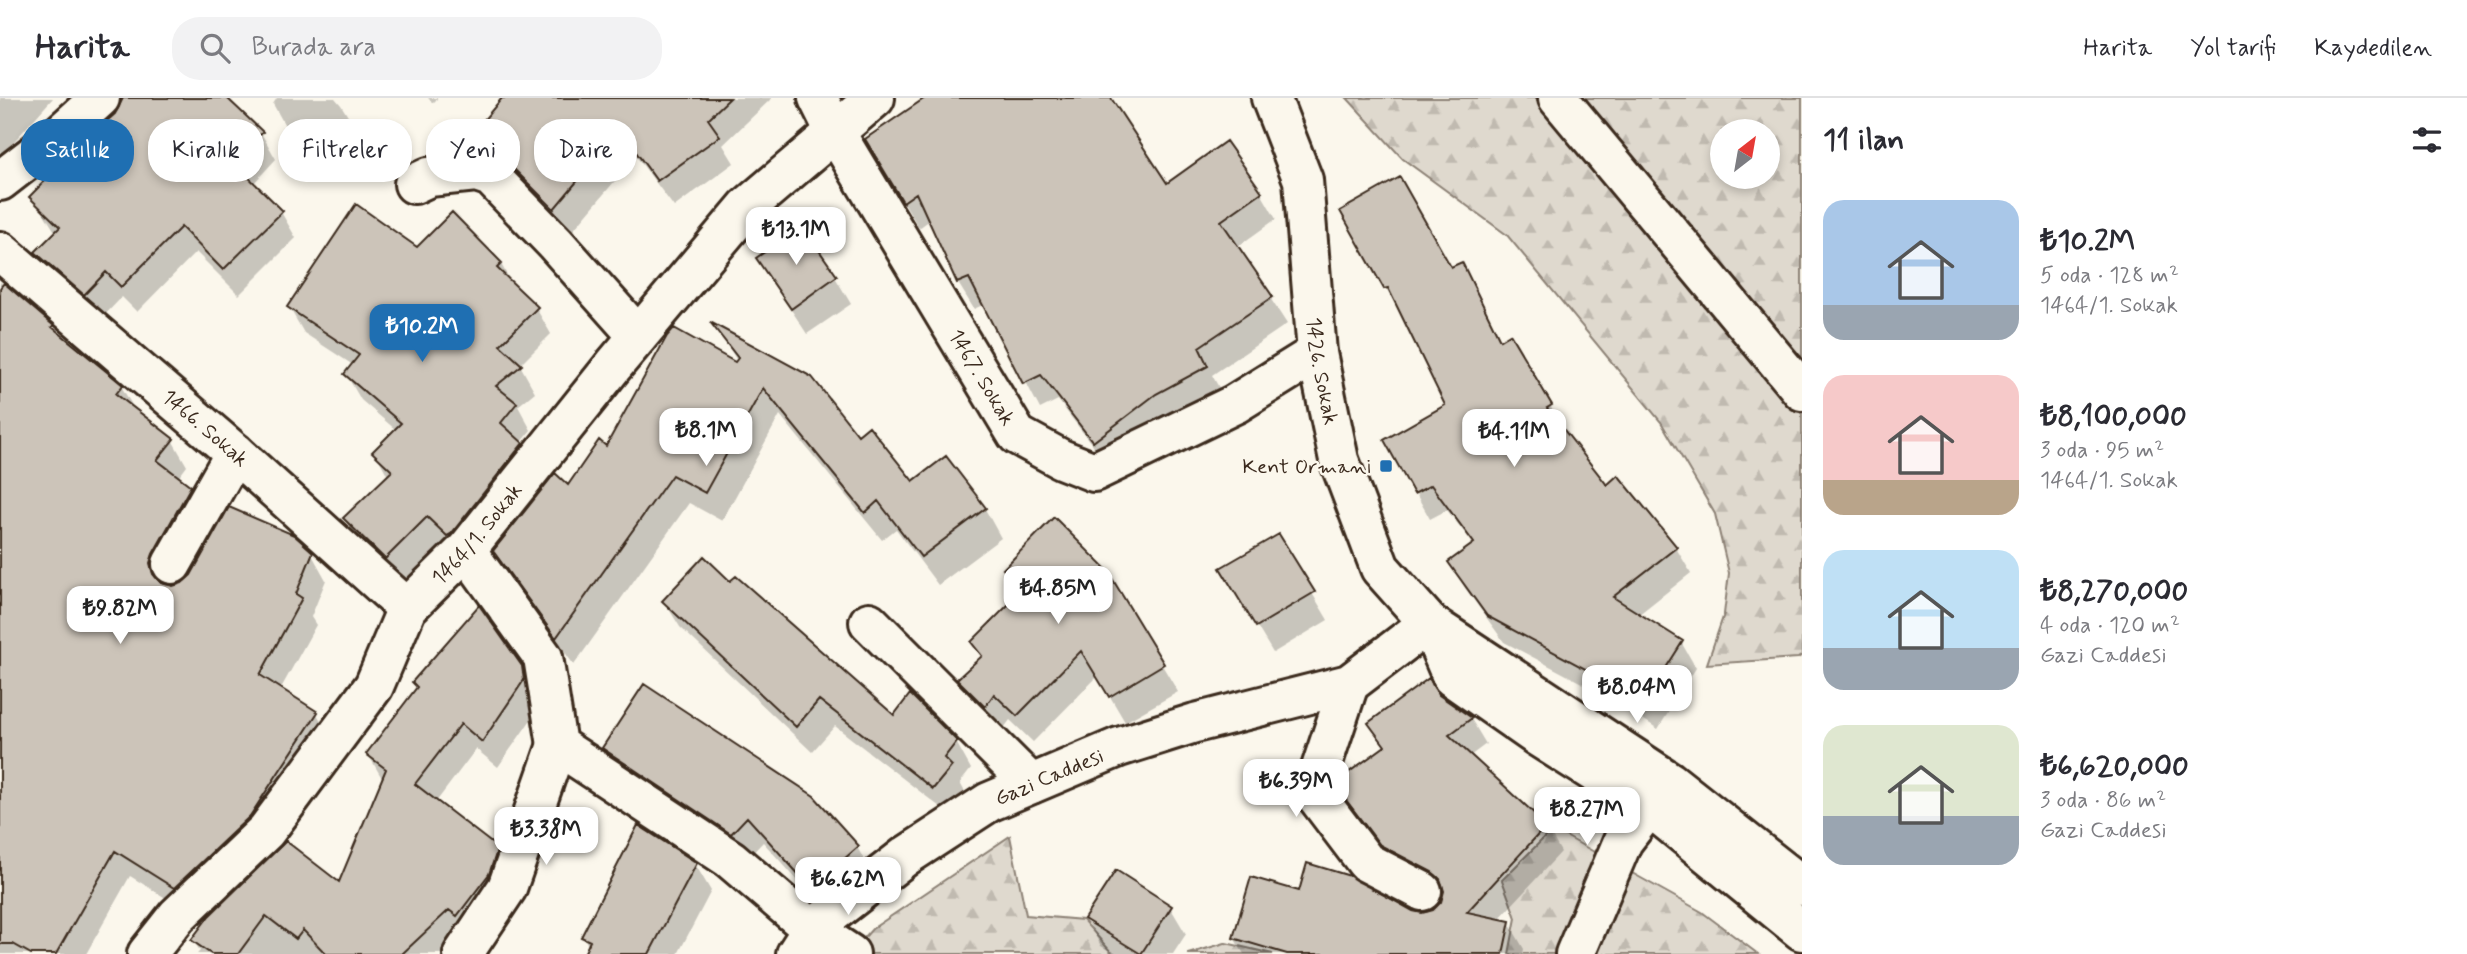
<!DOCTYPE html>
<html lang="tr">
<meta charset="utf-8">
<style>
:root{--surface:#fff;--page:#f2f2f3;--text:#2b2b33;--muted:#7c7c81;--line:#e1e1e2;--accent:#1f6fb2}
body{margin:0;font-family:Mynerve,sans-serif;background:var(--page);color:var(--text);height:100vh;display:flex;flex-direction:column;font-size:26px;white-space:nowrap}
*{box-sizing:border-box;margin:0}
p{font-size:23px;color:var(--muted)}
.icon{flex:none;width:38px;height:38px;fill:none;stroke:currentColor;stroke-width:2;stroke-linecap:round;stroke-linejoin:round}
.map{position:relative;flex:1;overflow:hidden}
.drawer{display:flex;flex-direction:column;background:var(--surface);width:665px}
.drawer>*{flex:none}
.banner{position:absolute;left:21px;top:21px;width:665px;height:63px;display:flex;gap:14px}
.needle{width:46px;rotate:31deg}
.fabs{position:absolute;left:1710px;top:21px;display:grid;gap:14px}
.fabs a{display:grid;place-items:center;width:70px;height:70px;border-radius:50%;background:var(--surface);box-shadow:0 4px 10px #0003;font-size:35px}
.price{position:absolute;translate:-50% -60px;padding:0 16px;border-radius:14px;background:#fff;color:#222;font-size:23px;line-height:46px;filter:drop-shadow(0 2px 4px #0008)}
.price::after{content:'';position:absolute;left:50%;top:42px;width:21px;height:16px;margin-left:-10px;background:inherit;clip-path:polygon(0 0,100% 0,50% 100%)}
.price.active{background:var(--accent);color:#fff}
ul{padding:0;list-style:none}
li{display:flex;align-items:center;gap:21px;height:175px;padding:0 21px}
li span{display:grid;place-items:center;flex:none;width:196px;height:140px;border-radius:21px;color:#555}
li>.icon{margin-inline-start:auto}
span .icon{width:84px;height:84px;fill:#fffc;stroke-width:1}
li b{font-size:30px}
h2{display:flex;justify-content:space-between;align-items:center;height:84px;padding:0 21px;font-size:30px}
.tag{padding:0 24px;border-radius:28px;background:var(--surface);box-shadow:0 4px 10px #0003;font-size:24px;line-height:63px}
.tag.active{background:var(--accent);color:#fff}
header{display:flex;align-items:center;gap:42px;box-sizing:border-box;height:98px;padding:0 35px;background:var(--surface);border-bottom:2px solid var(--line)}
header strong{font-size:33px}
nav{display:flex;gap:38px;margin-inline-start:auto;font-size:24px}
.search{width:490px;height:63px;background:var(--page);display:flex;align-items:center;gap:18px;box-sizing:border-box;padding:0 24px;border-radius:28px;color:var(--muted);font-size:26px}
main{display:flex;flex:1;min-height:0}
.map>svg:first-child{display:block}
.forest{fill:url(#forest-firs);stroke:#8d8276;stroke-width:2;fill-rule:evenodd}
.shadow{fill:#0003}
.building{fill:#ccc4b9;stroke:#3b2a1e;stroke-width:2}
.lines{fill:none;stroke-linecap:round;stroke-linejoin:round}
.minor-casing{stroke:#3b2a1e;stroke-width:44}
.tertiary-casing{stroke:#3b2a1e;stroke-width:44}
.secondary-casing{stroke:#3b2a1e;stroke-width:44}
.minor{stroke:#fbf7ec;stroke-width:38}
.tertiary{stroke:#fbf7ec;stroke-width:38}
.secondary{stroke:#fbf7ec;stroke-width:38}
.poi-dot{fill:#1f6fb2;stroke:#fbf7ec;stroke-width:2.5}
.labels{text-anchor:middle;stroke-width:5;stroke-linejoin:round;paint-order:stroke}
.street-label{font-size:21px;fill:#3b2a1e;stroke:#fbf7ec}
.poi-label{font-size:21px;fill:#3b2a1e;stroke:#fbf7ec;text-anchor:end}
</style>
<header>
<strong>Harita</strong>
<div class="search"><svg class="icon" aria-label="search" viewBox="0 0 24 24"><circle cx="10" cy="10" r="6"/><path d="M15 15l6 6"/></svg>Burada ara</div>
<nav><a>Harita</a><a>Yol tarifi</a><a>Kaydedilen</a></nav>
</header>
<main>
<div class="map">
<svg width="1802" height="856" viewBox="0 0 1802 856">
<defs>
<pattern id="forest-firs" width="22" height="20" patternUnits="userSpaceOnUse" patternTransform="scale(1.75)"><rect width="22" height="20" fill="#dfd9ce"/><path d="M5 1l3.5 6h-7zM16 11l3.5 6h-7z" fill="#c0bab0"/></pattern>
</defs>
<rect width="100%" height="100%" fill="#fbf7ec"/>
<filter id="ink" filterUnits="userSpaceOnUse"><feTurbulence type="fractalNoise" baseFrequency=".0143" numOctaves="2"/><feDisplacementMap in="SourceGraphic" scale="14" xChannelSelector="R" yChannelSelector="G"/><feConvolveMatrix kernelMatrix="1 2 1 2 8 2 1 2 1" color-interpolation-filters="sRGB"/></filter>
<g filter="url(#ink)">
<!-- forest -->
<path class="forest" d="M 1347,0 L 1802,0 L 1802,557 L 1798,560 L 1707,566 L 1724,516 L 1729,475 L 1715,416 L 1661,324 L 1507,137 L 1403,61 ZM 1722,33 L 1768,33 L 1768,79 L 1722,79 Z
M 1553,731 L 1702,814 L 1758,856 L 1509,856 L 1516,820 L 1502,782 Z
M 1010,738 L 1026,817 L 1083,822 L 1111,854 L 1116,856 L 850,856 L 872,831 Z
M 1225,845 L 1226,845 L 1273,856 L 1188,856 Z"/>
<!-- shadow -->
<path class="shadow" d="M 0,0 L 53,0 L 0,59 Z
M 108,0 L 223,0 L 261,35 L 276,61 L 253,86 L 281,114 L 296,140 L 239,197 L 196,154 L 137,214 L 122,199 L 100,222 L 52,180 L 37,155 L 56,135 L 39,108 L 116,17 L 123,5 L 112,4 Z
M 277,0 L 335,0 L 341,7 L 357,33 L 335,65 L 288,33 L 273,6 Z
M 428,0 L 438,0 L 433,5 Z
M 505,0 L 771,0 L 771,1 L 723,47 L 734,65 L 674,109 L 636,58 L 570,136 L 486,67 L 471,41 Z
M 928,0 L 1109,0 L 1167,87 L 1261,95 L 1276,121 L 1237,149 L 1287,226 L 1212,277 L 1222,295 L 1110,370 L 1058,302 L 1040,311 L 985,206 L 974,211 L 958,185 L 930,122 L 919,130 L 883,68 Z
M 1342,113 L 1451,172 L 1461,167 L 1501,243 L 1509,238 L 1565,333 L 1564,334 L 1606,389 L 1676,450 L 1691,475 L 1638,517 L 1681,544 L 1696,570 L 1658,631 L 1610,600 L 1504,544 L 1465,490 L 1450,465 L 1474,447 L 1447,412 L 1430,421 L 1386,342 L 1447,308 L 1402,215 L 1401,216 Z
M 417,151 L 501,166 L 513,188 L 536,210 L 551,236 L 520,267 L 535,294 L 518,308 L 531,332 L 520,345 L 537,373 L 463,463 L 443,444 L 401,485 L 360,447 L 345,421 L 388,378 L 375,354 L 396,332 L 361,302 L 346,276 L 353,267 L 304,235 L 289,209 Z
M 758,161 L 835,179 L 851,206 L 807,236 Z
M 0,184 L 52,229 L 55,234 L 121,288 L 136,314 L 172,342 L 187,368 L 178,380 L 190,389 L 205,416 L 166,488 L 173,490 L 311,455 L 326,482 L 311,519 L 316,527 L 280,592 L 317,616 L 332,642 L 190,815 L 130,778 L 86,856 L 0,856 Z
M 715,228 L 913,385 L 985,411 L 1001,440 L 938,487 L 896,431 L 882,442 L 780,317 L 722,423 L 689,405 L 574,567 L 512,482 L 496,453 L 568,389 L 607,350 L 736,267 L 738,264 Z
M 1278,438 L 1328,522 L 1273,555 L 1238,497 Z
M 1005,472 L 1106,473 L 1178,594 L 1125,624 L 1098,578 L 1033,644 L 1010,622 L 1001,634 L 974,608 L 959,581 L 982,560 L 973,544 L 1020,497 Z
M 730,486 L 895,619 L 911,599 L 956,644 L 971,671 L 960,685 L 966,696 L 949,716 L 835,628 L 812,654 L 680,529 L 664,503 Z
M 521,569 L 536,595 L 537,613 L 498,669 L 476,651 L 436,704 L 496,751 L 511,778 L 444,856 L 197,856 L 200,853 L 193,842 L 340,787 L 383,682 L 368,656 L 418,591 L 414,584 Z
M 1438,598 L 1471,621 L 1486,646 L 1470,658 L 1546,728 L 1561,754 L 1498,822 L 1509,825 L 1524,851 L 1523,856 L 1244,856 L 1234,840 L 1300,795 L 1422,817 L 1434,813 L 1443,803 L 1444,797 L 1397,773 L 1354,716 L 1339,690 L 1385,650 L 1370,625 Z
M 604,650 L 857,749 L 872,776 L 828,816 L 763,744 L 747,761 L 619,677 Z
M 695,766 L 711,793 L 678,856 L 586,856 L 589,849 L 583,838 Z
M 1170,809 L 1186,836 L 1173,856 L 1115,856 L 1101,848 L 1086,821 Z"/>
<!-- building -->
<path class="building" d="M 123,0 L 227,0 L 263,34 L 234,65 L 283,113 L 223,172 L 181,129 L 121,189 L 106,174 L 84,197 L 35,154 L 60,129 L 29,99 L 76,51 L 79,54 L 97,32 L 115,16 Z
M 502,0 L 730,0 L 708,21 L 720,38 L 657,83 L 620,32 L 554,111 L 507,64 L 484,54 L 468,41 Z
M 925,0 L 1111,0 L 1167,85 L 1226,43 L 1262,94 L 1221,123 L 1273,199 L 1199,249 L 1208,268 L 1156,296 L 1093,344 L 1041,277 L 1023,286 L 969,180 L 957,185 L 916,95 L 903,104 L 865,41 Z
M 1400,79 L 1451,169 L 1462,164 L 1500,242 L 1510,236 L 1552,307 L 1547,310 L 1607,387 L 1618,377 L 1677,449 L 1613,499 L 1683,543 L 1643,606 L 1593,575 L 1487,518 L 1448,464 L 1474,445 L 1431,387 L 1414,396 L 1384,342 L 1445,307 L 1388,190 L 1384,191 L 1340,113 Z
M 356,106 L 417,149 L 452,114 L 502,165 L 497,170 L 538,209 L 500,247 L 522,267 L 496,288 L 517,305 L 501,325 L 523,345 L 451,436 L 447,438 L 427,419 L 385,461 L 343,420 L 392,373 L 372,354 L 401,325 L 344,276 L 359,257 L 287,209 Z
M 802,128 L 837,178 L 791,211 L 756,160 Z
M 4,185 L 54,228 L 52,229 L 123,287 L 116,296 L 174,341 L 157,362 L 191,388 L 153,456 L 150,465 L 153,476 L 161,485 L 173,488 L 182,485 L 191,477 L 229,409 L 294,437 L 313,454 L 296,496 L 302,500 L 260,577 L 318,614 L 250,718 L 174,790 L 115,753 L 56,856 L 31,856 L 13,846 L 0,846 L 0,190 Z
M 710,224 L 812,279 L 858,337 L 869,328 L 913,383 L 946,358 L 986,410 L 921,459 L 878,403 L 865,415 L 763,290 L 705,395 L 672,377 L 556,540 L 493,453 L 555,375 L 568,387 L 599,342 L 606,348 L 667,238 L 674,230 L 735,264 L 738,260 Z
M 1054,419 L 1107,472 L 1164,566 L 1109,599 L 1081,553 L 1017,618 L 994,596 L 985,609 L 957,581 L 982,558 L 971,544 L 1024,491 L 1003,471 Z
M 1279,436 L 1315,494 L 1256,529 L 1220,470 Z
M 704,458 L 730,483 L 736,478 L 894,617 L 910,596 L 957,643 L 944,660 L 952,668 L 933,691 L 819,602 L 796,629 L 662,503 Z
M 479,507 L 522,568 L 524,582 L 482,644 L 461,626 L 415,686 L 498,750 L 489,776 L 457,818 L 449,812 L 402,856 L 326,856 L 303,832 L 296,841 L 266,818 L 238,856 L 211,856 L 191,842 L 209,818 L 286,743 L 339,784 L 386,671 L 366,656 L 417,589 L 412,584 Z
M 1429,580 L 1439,597 L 1472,620 L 1449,637 L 1547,727 L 1467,814 L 1510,823 L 1503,856 L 1287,856 L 1233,840 L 1251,779 L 1299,793 L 1307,765 L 1350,778 L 1413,813 L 1422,815 L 1433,812 L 1441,804 L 1444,793 L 1440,781 L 1432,774 L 1380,747 L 1337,690 L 1341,680 L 1385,648 L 1368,625 Z
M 644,586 L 814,698 L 859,748 L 811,790 L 747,719 L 731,736 L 602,650 Z
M 638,727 L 697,765 L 649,856 L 584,856 L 590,843 L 581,839 Z
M 1116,772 L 1172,808 L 1141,856 L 1084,821 Z"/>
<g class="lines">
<!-- minor casing -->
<g class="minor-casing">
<g id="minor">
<path id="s1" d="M 818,0 L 835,34 L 1017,337 L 1061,361 L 1094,374 L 1235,306 L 1317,255"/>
<path d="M 1558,0 L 1802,293"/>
<path d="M 0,83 L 58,38 L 100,0"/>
<path d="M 414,86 L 429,79 L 476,74 L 491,79 L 555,145 L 638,238"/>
<path id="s2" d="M 0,153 L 235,355 L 407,510"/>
<path d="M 466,452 L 543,559 L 557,647 L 730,761 L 812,831 L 850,856"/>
<path d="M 172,466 L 235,355"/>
<path d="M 869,524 L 1031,686"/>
<path d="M 1429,525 L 1452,579 L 1538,639 L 1655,713 L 1802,833"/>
<path d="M 1429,525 L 1669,683 L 1802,788"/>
<path d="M 1349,586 L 1313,694 L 1366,764 L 1422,793"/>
<path id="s3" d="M 147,856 L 177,818 L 266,733 L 374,588 L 407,510 L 466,452 L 614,267 L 747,109 L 875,0"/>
<path d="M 463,856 L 507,790 L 557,647"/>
<path d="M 1575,856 L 1623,743 L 1663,691"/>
</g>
</g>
<!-- tertiary casing -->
<g class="tertiary-casing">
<g id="tertiary">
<path id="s4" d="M 796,856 L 812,831 L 906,758 L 989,704 L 1119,649 L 1195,625 L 1349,586 L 1429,525"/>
</g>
</g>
<!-- secondary casing -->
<g class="secondary-casing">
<g id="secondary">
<path id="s5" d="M 1271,0 L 1303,82 L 1317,255 L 1339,362 L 1380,470 L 1429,525"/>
</g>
</g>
<!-- minor -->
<use href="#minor" class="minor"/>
<!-- tertiary -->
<use href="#tertiary" class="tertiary"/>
<!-- secondary -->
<use href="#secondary" class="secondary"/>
</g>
</g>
<!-- markers -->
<rect class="poi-dot" x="1379" y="361" width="14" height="14" rx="3.5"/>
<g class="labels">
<!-- street labels -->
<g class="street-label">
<text dy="7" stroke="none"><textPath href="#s5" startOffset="280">1426. Sokak</textPath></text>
<text dy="7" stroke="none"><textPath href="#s1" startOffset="324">1467. Sokak</textPath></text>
<text dy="7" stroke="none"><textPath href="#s2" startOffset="271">1466. Sokak</textPath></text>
<text dy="7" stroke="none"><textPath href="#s3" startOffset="539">1464/1. Sokak</textPath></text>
<text dy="7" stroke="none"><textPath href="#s4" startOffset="313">Gazi Caddesi</textPath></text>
</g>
<!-- poi labels -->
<g class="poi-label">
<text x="1372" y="375">Kent Ormani</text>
</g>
</g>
</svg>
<div class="fabs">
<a><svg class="needle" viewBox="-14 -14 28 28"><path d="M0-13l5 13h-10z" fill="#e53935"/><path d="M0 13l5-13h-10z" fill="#7c7c81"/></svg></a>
</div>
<b class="price" style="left:796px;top:169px">₺13.1M</b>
<b class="price active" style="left:422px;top:266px">₺10.2M</b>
<b class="price" style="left:706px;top:370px">₺8.1M</b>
<b class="price" style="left:1514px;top:371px">₺4.11M</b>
<b class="price" style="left:1058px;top:528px">₺4.85M</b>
<b class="price" style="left:120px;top:548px">₺9.82M</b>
<b class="price" style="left:1637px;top:627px">₺8.04M</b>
<b class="price" style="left:1296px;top:721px">₺6.39M</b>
<b class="price" style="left:1587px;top:749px">₺8.27M</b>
<b class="price" style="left:546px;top:769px">₺3.38M</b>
<b class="price" style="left:848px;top:819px">₺6.62M</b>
<div class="banner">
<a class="tag active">Satılık</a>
<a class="tag">Kiralık</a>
<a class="tag">Filtreler</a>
<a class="tag">Yeni</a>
<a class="tag">Daire</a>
</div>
</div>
<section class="drawer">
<h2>11 ilan<svg class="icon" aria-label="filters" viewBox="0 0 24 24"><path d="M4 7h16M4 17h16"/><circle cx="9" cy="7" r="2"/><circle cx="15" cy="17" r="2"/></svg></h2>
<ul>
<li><span style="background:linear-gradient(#a9c7e8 75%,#9aa5b1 0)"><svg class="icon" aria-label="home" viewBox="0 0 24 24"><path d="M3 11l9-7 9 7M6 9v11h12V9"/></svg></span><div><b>₺10.2M</b><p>5 oda · 128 m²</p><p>1464/1. Sokak</p></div></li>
<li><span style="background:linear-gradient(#f6c9c9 75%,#b9a48a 0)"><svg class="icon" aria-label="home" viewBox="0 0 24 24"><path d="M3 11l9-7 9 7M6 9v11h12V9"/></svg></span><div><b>₺8,100,000</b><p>3 oda · 95 m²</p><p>1464/1. Sokak</p></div></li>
<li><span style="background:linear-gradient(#bfe0f5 70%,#9aa5b1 0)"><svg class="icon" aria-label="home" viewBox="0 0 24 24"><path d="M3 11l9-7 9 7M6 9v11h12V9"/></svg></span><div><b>₺8,270,000</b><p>4 oda · 120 m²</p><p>Gazi Caddesi</p></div></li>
<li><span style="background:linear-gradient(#dfe7d0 65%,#9aa5b1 0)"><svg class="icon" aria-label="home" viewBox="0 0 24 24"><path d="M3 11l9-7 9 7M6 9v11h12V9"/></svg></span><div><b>₺6,620,000</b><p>3 oda · 86 m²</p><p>Gazi Caddesi</p></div></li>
</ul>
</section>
</main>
